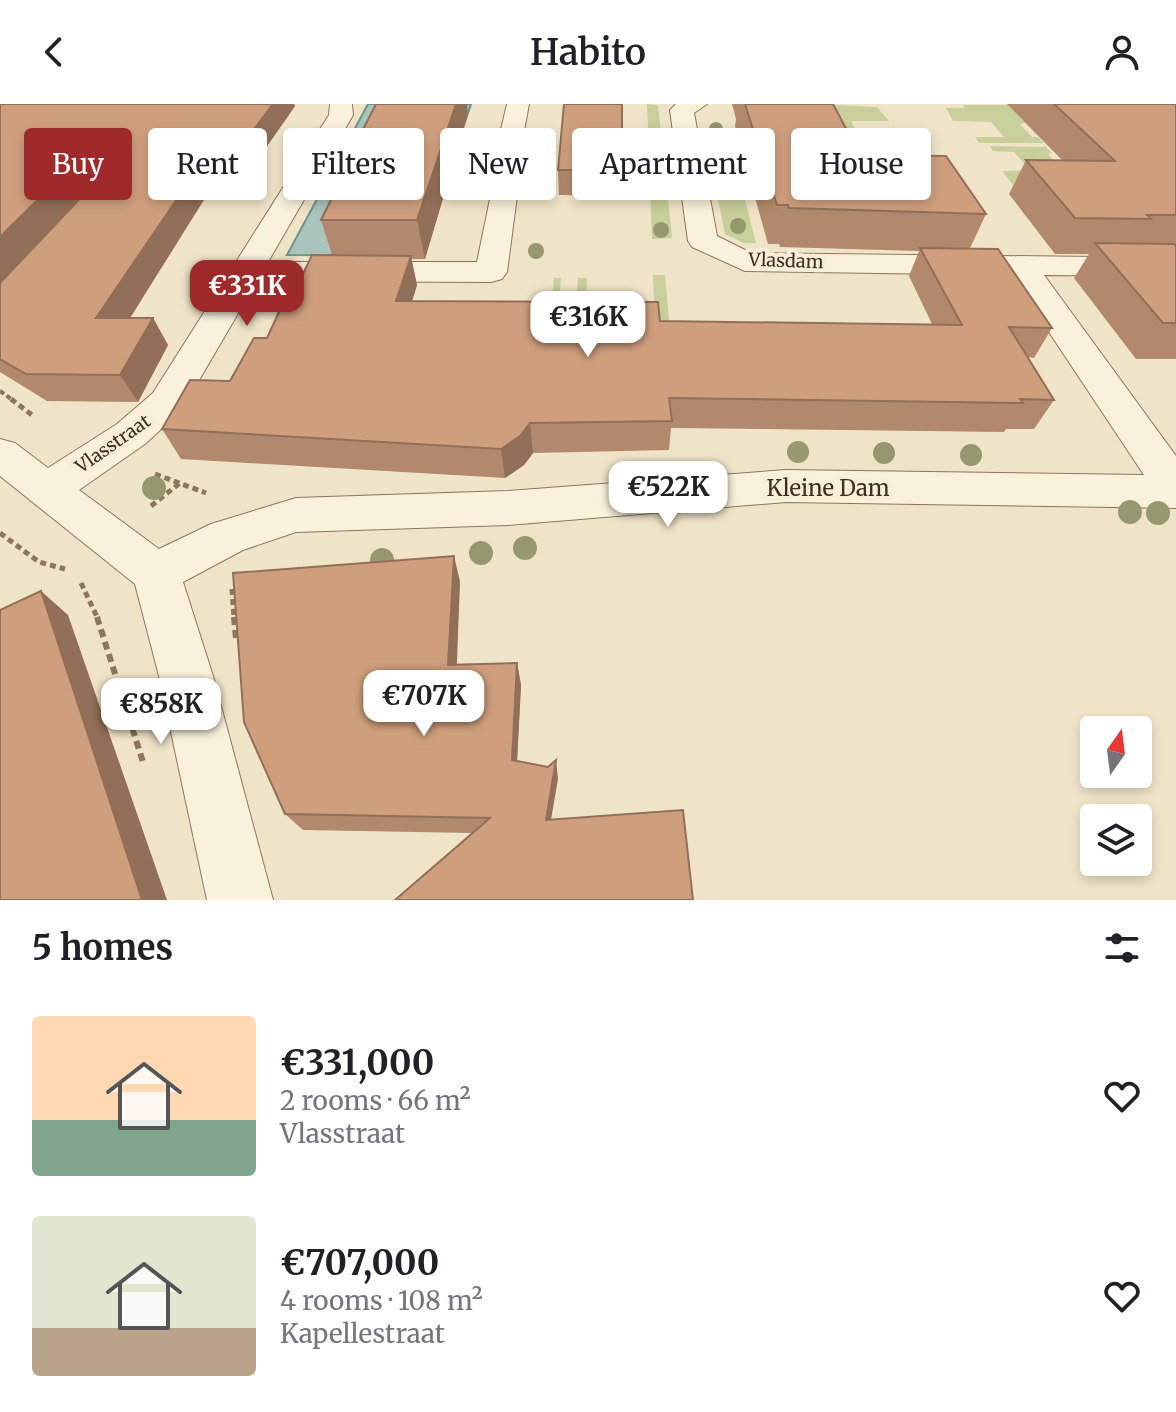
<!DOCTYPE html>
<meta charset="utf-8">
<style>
:root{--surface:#fff;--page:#f2f2f2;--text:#202124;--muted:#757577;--accent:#9e2a2b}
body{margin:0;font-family:Merriweather,serif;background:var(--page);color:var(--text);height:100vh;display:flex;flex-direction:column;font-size:30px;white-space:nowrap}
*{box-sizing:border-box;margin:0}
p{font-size:26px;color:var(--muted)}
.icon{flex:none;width:44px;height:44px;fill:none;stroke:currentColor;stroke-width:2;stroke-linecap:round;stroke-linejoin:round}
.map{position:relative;height:796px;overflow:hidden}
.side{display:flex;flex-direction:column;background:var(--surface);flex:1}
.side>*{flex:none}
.guide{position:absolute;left:24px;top:24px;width:1128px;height:72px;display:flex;gap:16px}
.needle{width:52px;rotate:14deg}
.fabs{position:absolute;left:1080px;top:612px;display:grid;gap:16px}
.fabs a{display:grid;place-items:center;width:72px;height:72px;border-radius:8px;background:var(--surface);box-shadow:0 4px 12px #0003;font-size:40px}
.price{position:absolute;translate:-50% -68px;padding:0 18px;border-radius:16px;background:#fff;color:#222;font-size:26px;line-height:52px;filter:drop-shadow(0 2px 4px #0008)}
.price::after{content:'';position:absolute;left:50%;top:48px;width:24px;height:18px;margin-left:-12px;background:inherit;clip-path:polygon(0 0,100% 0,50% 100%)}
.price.current{background:var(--accent);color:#fff}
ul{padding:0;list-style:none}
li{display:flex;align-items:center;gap:24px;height:200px;padding:0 32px}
li span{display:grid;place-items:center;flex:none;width:224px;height:160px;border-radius:8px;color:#555}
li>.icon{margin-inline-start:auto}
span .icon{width:96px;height:96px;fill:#fffc;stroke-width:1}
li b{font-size:34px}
h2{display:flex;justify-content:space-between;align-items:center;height:96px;padding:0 32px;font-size:34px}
.chip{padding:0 28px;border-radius:8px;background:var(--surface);box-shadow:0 4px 12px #0003;font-size:28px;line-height:72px}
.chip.current{background:var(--accent);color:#fff}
header{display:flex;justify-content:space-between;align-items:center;height:104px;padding:0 32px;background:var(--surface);font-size:36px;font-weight:600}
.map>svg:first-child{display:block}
.green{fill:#c9cf9b}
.water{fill:#a9c4bc;stroke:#6f938a;stroke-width:2}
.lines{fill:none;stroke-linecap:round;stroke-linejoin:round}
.minor-casing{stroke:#8d765c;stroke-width:2}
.path-far2{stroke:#8d765c;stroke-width:4;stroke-dasharray:5 3;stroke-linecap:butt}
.path-far1{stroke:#8d765c;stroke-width:5;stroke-dasharray:6 4;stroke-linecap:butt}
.path{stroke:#8d765c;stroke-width:6;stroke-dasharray:8 5;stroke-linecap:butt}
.minor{fill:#faf1dc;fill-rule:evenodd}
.tree{fill:#96986f}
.wall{fill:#b2896c}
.shaded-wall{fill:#916f58}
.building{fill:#cf9f7d;stroke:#916f58;stroke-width:2}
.labels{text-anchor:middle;stroke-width:8;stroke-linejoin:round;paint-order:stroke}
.far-street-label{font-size:18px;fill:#3d2e20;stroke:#f7eed8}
.street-label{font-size:22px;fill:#3d2e20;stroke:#f7eed8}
</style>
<header><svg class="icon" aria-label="back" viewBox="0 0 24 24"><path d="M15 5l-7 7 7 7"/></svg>Habito<svg class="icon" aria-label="person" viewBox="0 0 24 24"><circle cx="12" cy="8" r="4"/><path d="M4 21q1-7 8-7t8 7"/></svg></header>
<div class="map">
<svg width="1176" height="796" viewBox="0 0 1176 796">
<rect width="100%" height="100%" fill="#f0e4c8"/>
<!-- green -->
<path class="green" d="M 647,0 L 658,1 L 672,134 L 652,135 Z
M 811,0 L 877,3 L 889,17 L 851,17 L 859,32 L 889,32 L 892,38 L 828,37 Z
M 963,1 L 1008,1 L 1025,19 L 1020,20 L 1032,33 L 1038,33 L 1044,39 L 979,39 L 975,33 L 1004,33 L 991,18 L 953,17 L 946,4 L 964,4 Z
M 990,42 L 1046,43 L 1052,49 L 1048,50 L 1082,87 L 1017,86 L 1002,67 L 1030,66 L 1014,48 L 993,47 Z
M 713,71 L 739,72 L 756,139 L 744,139 L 725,130 Z
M 653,171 L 665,171 L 672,247 L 541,227 L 543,196 L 552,195 L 554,174 L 561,174 L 560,190 L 577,191 L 578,174 L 587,174 L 586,197 L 654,198 Z"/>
<!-- water -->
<path class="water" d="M 368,0 L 471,0 L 420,152 L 287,151 Z"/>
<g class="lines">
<!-- minor casing -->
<g class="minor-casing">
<path id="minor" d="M 330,0 L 352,0 L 353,11 L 268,158 L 477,158 L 491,90 L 487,85 L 507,0 L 529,0 L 513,87 L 517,92 L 507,168 L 502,175 L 491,178 L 257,177 L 181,307 L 145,340 L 79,386 L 159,445 L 211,420 L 296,394 L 508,387 L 786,366 L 1144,371 L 1011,171 L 745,167 L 692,143 L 688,137 L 670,6 L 676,0 L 707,0 L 694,9 L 717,132 L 751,149 L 1176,154 L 1176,172 L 1044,171 L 1176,352 L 1176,404 L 786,398 L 508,421 L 296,428 L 243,446 L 183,478 L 213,572 L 273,796 L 207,796 L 159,572 L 135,480 L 0,372 L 0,335 L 15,339 L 48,364 L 117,320 L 153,289 L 329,11 Z"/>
</g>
<!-- path-far2 -->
<path class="path-far2" d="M 0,287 L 14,297"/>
<!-- path-far1 -->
<path class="path-far1" d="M 11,295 L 32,311
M 155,370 L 206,389
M 151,402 L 180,379
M 0,429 L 39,458 L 65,465
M 81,479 L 98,515
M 232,485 L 234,515"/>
<!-- path -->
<path class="path" d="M 97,513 L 143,658
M 234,513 L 236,535"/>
<!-- minor -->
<use href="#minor" class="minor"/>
</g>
<!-- trees -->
<g class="tree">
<circle cx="716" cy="25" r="7"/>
<circle cx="722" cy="52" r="7"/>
<circle cx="655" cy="58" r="7"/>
<circle cx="728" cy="81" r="7"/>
<circle cx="738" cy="122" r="8"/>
<circle cx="661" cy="126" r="8"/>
<circle cx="536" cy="147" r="8"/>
<circle cx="798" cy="348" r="11"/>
<circle cx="884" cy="349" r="11"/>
<circle cx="971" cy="351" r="11"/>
<circle cx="154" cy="384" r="12"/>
<circle cx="1130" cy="408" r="12"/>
<circle cx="1158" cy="409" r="12"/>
<circle cx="525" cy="444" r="12"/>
<circle cx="481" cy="449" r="12"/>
<circle cx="382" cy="456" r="12"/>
</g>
<!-- wall -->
<path class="wall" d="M 0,0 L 294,0 L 295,2 L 230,95 L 205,94 L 130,214 L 153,214 L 168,241 L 138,298 L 47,297 L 0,268 L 0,179 L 95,80 L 92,81 Z
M 564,0 L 622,37 L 622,62 L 614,62 L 614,92 L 559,91 L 558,66 Z
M 732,0 L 833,0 L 860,51 L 986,110 L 970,144 L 1052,224 L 1034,254 L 1028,253 L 1054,296 L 1034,325 L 1006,325 L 1004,328 L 671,324 L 669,346 L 533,349 L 524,361 L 505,374 L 181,355 L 162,325 L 230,277 L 267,234 L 290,197 L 332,151 L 321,116 L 343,71 L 342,66 L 468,10 L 425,155 L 411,155 L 417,181 L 412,197 L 660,217 L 932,220 L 909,172 L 919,147 L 780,143 L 779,140 L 768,140 L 735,22 L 736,15 Z
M 1007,0 L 1176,0 L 1176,255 L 1136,255 L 1074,174 L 1089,150 L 1055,150 L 1009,90 L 1026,56 L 1062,56 Z
M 460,477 L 456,560 L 517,559 L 521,581 L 517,658 L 558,675 L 472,729 L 303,726 L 285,710 Z"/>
<!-- shaded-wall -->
<path class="shaded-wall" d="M 273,0 L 294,0 L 295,2 L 230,95 L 220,70 Z
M 456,0 L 467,0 L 468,10 L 425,155 L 417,116 Z
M 91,53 L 105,78 L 92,81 L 0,179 L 0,133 L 78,56 Z
M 194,70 L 205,94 L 113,241 L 96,214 Z
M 411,152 L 417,181 L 403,227 L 396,197 Z
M 153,214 L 168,241 L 138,298 L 120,271 Z
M 530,319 L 533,349 L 524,361 L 505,374 L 501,345 Z
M 454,452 L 460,477 L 456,583 L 448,561 Z
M 41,487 L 68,511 L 167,796 L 142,796 Z
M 517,559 L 521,581 L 516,675 L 512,656 Z
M 556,656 L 558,675 L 548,733 L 546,716 Z"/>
<!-- building -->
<path class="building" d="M 0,0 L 273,0 L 220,70 L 194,70 L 96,214 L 153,214 L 120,271 L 26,270 L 0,255 L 0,179 L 107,66 L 104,57 L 91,53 L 78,56 L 0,133 Z
M 376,0 L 456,0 L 417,116 L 321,116 L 346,66 L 342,66 Z
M 564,0 L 622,0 L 622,37 L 613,37 L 615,66 L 558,66 Z
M 745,0 L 833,0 L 860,51 L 946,52 L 986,110 L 789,104 L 788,101 L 777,101 Z
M 1054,0 L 1176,0 L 1176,111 L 1147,111 L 1151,115 L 1075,114 L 1026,56 L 1115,57 Z
M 1095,139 L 1174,140 L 1176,142 L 1176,219 L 1163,219 Z
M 920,144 L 998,145 L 1052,224 L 1009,223 L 1054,296 L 1020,295 L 1023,299 L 669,294 L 672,317 L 530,319 L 520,332 L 501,345 L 162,325 L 190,276 L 230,277 L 254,234 L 267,234 L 284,197 L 290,197 L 312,151 L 411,152 L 396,197 L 658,198 L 660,217 L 962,221 Z
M 454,452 L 448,561 L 517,559 L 512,656 L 548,663 L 556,656 L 546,716 L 683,706 L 693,796 L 395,796 L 490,714 L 285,710 L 244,618 L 233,469 Z
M 41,487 L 142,796 L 0,796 L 0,506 Z"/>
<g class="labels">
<!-- far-street labels -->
<g class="far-street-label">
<text transform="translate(786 157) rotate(2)" y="6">Vlasdam</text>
<text transform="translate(113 340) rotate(-35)" y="6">Vlasstraat</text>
</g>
<!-- street labels -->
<g class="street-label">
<text x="828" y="392">Kleine Dam</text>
</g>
</g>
</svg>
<div class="fabs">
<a><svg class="needle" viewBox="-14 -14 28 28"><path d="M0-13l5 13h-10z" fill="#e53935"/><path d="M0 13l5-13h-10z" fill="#757577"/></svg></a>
<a><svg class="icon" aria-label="layers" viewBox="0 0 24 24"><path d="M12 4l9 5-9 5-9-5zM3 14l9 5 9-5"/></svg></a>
</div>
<b class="price current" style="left:247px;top:224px">€331K</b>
<b class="price" style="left:588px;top:255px">€316K</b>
<b class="price" style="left:668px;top:425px">€522K</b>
<b class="price" style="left:424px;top:634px">€707K</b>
<b class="price" style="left:161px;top:642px">€858K</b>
<div class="guide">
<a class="chip current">Buy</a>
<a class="chip">Rent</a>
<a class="chip">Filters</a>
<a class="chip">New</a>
<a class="chip">Apartment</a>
<a class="chip">House</a>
</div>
</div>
<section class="side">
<h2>5 homes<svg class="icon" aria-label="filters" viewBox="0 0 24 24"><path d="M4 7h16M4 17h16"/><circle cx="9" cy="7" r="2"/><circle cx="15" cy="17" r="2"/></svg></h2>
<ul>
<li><span style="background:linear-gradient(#ffd9b3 65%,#7fa58c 0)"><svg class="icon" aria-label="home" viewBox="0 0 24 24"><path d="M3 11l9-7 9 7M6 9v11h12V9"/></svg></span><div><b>€331,000</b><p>2 rooms · 66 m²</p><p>Vlasstraat</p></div><svg class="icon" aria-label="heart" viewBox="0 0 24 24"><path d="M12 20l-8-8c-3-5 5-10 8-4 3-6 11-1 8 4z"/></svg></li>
<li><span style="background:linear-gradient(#dfe7d0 70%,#b9a48a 0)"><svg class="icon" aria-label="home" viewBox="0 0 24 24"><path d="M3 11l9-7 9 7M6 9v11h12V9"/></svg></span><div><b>€707,000</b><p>4 rooms · 108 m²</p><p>Kapellestraat</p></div><svg class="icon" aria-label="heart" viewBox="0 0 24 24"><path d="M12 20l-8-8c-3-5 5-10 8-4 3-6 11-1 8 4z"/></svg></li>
</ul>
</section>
